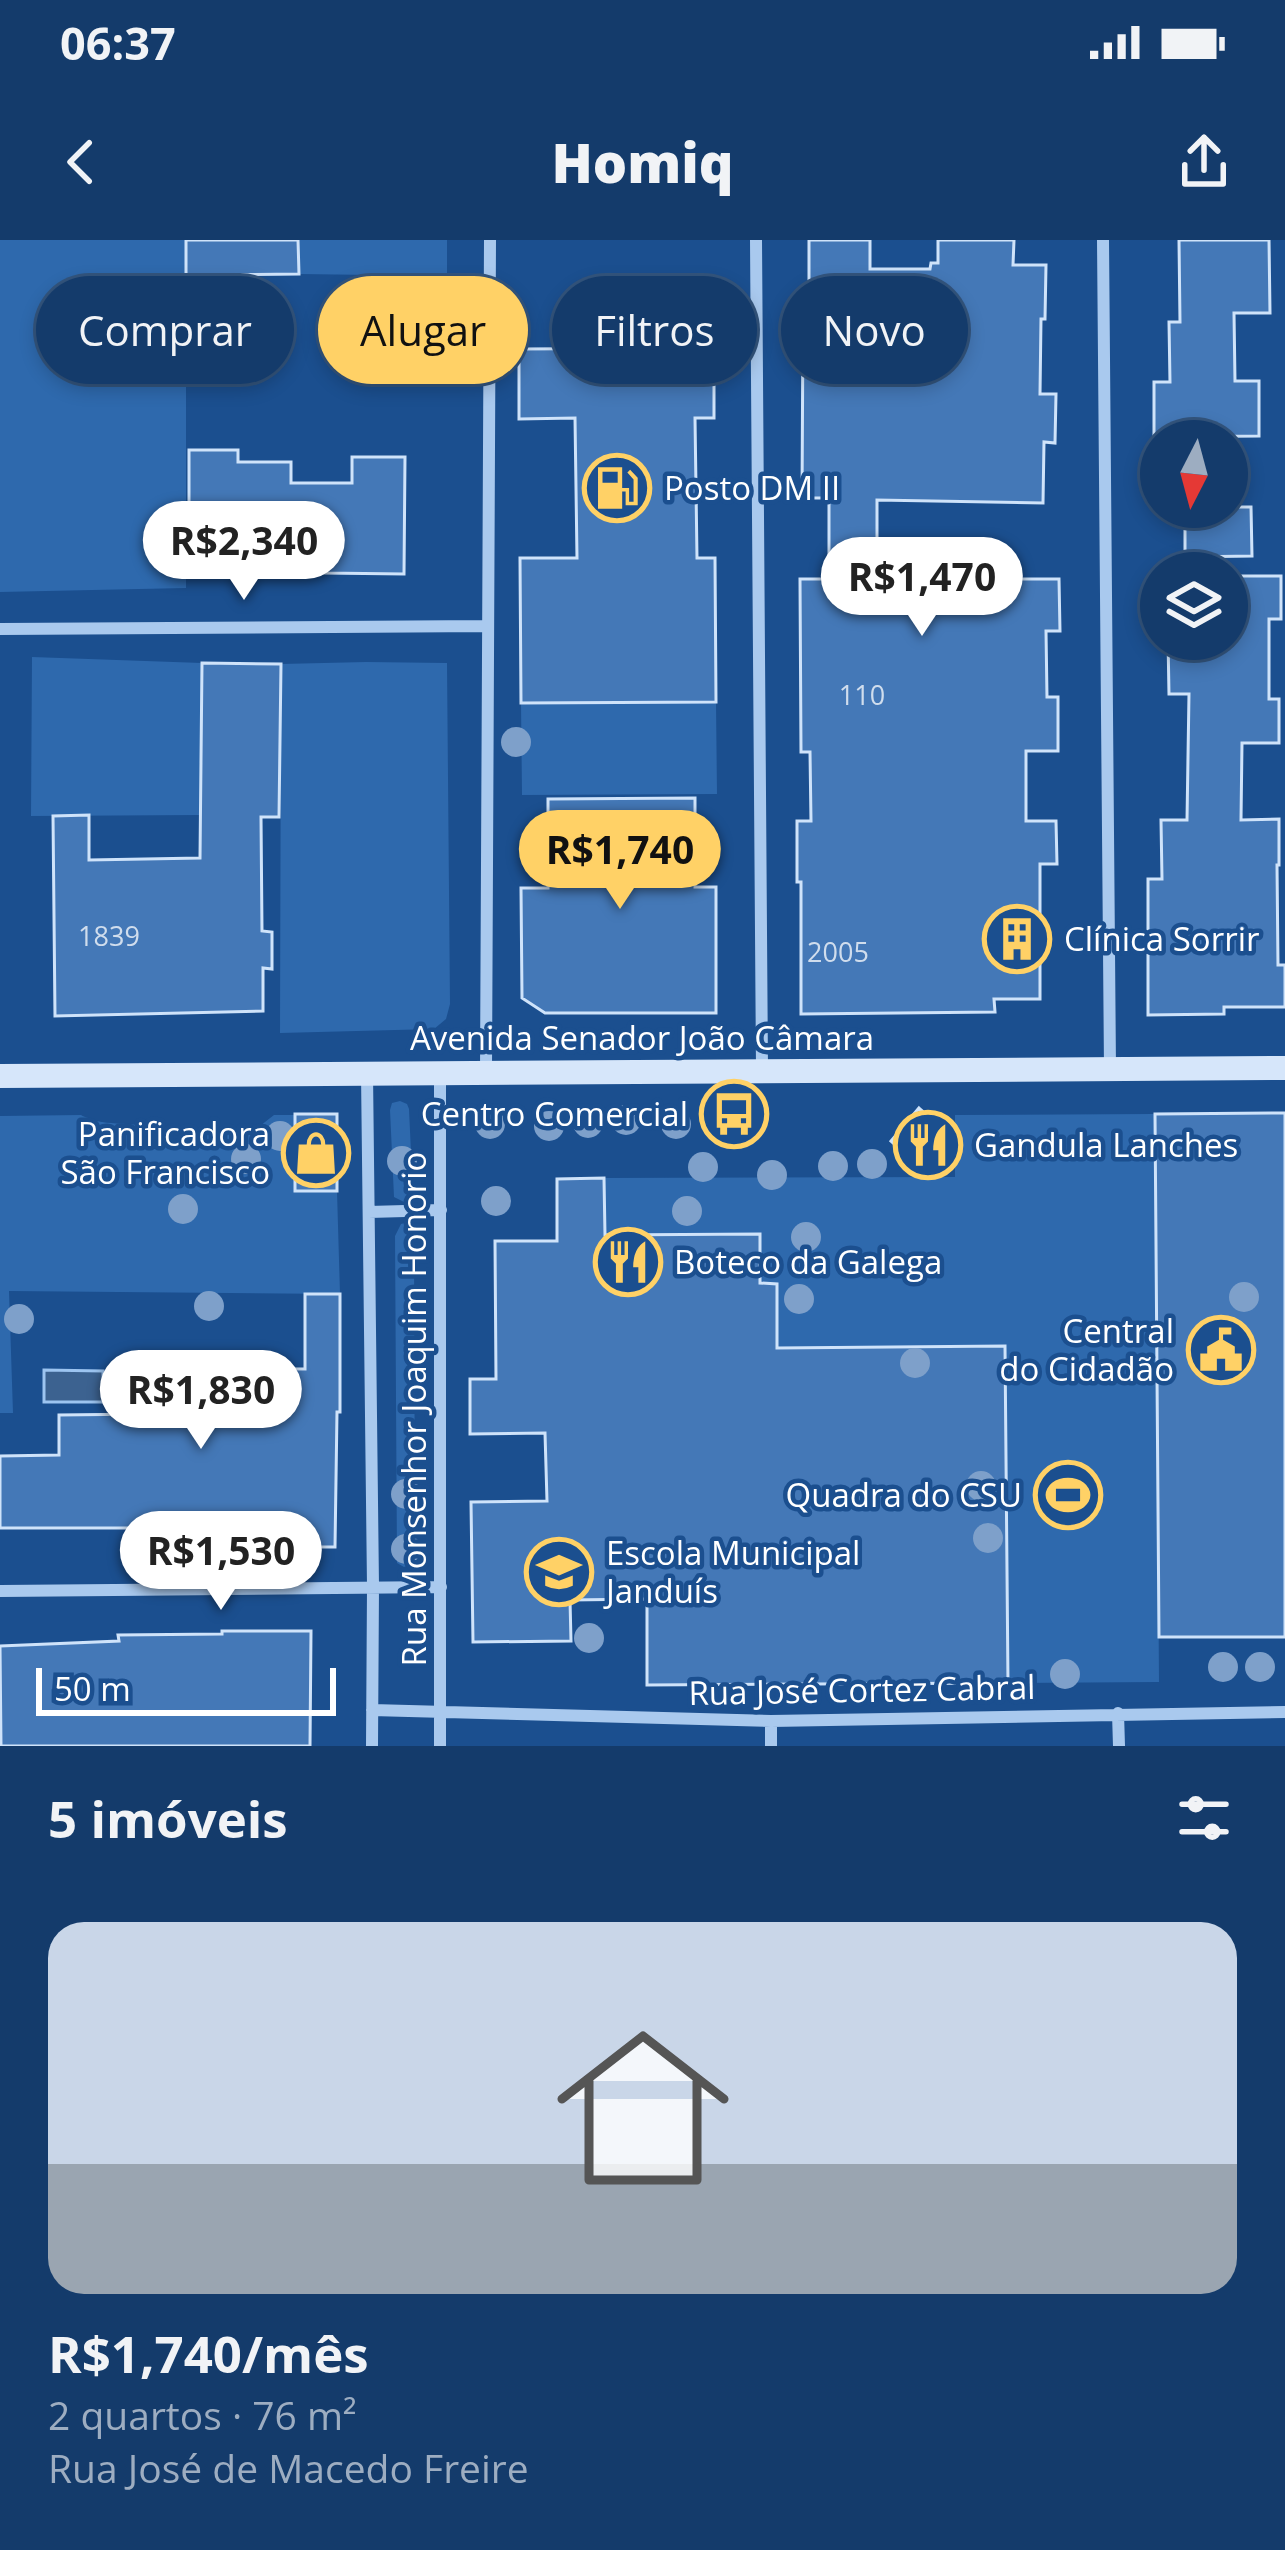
<!DOCTYPE html>
<html lang="pt">
<meta charset="utf-8">
<style>
:root{--surface:#143b6b;--page:#214673;--text:#f1f3f6;--muted:#9dadc1;--line:#33557e;--accent:#ffd166}
body{margin:0;font-family:"Open Sans",sans-serif;background:var(--page);color:var(--text);height:100vh;display:flex;flex-direction:column;font-size:45px;white-space:nowrap}
*{box-sizing:border-box;margin:0}
p{font-size:39px;color:var(--muted)}
.icon{flex:none;width:66px;height:66px;fill:none;stroke:currentColor;stroke-width:2;stroke-linecap:round;stroke-linejoin:round}
.map{position:relative;height:1506px;overflow:hidden}
.drawer{display:flex;flex-direction:column;background:var(--surface);flex:1}
.drawer>*{flex:none}
.top-card{position:absolute;left:36px;top:36px;width:1215px;height:108px;display:flex;gap:24px}
.needle{width:78px;rotate:186deg}
.fabs{position:absolute;left:1140px;top:180px;display:grid;gap:24px}
.fabs a{display:grid;place-items:center;width:108px;height:108px;border-radius:50%;background:var(--surface);box-shadow:0 6px 18px #0003,0 0 0 3px var(--line);font-size:60px}
.scale{position:absolute;left:36px;bottom:30px;width:300px;box-sizing:border-box;padding-left:12px;border:6px solid #fff;border-top:0;font-size:33px;line-height:42px;white-space:nowrap;color:#fff;-webkit-text-stroke:9px #1b4f8f;paint-order:stroke}
.price{position:absolute;translate:-50% -102px;padding:0 27px;border-radius:42px;background:#fff;color:#222;font-size:39px;line-height:78px;filter:drop-shadow(0 3px 6px #0008)}
.price::after{content:'';position:absolute;left:50%;top:72px;width:36px;height:27px;margin-left:-18px;background:inherit;clip-path:polygon(0 0,100% 0,50% 100%)}
.price.on{background:var(--accent);color:#111}
ul{padding:0;list-style:none}
li{display:grid;align-content:center;gap:24px;height:636px;padding:0 48px}
li span{display:grid;place-items:center;height:372px;border-radius:36px;color:#555}
li>.icon{margin-inline-start:auto}
span .icon{width:216px;height:216px;fill:#fffc;stroke-width:1}
li b{font-size:51px}
h2{display:flex;justify-content:space-between;align-items:center;height:144px;padding:0 48px;font-size:51px}
.chip{padding:0 42px;border-radius:54px;background:var(--surface);box-shadow:0 6px 18px #0003,0 0 0 3px var(--line);font-size:42px;line-height:108px}
.chip.on{background:var(--accent);color:#111}
.status{display:flex;justify-content:space-between;align-items:center;height:84px;padding:0 60px;background:var(--surface);direction:ltr}
.status svg{height:33px;fill:currentColor}
header{display:flex;justify-content:space-between;align-items:center;height:156px;padding:0 48px;background:var(--surface);font-size:54px;font-weight:800}
.map>svg:first-child{display:block}
.green{fill:#2e69ad}
.water{fill:#3c6290;stroke:#9cc4f0;stroke-width:3}
.building{fill:#4478b7;stroke:#cfe3fa;stroke-width:3}
.lines{fill:none;stroke-linecap:round;stroke-linejoin:round}
.minor{stroke:#a9c9ee;stroke-width:12}
.secondary{stroke:#d6e6fa;stroke-width:24}
.tree{fill:#7ea0ca}
.labels{text-anchor:middle;stroke-width:9;stroke-linejoin:round;paint-order:stroke}
.number-label{font-size:27px;fill:#d0dded}
.poi-label{font-size:33px;fill:#fff;stroke:#1b4f8f;text-anchor:start}
.street-label{font-size:33px;fill:#fff;stroke:#1b4f8f}
</style>
<div class="status"><b>06:37</b><svg viewBox="0 0 49 12"><path d="M0 12V9h3v3zM5 12V6h3v6zM10 12V3h3v9zM15 12V0h3v12zM26 1h20v11H26zM47 4h2v5h-2z"/></svg></div>
<header><svg class="icon" aria-label="back" viewBox="0 0 24 24"><path d="M15 5l-7 7 7 7"/></svg>Homiq<svg class="icon" aria-label="share" viewBox="0 0 24 24"><path d="M12 15V3M7 8l5-5 5 5M5 13v7h14v-7"/></svg></header>
<div class="map">
<svg width="1285" height="1506" viewBox="0 0 1285 1506">
<rect width="100%" height="100%" fill="#1b4f8f"/>
<!-- green -->
<path class="green" d="M 0,0 L 186,0 L 186,348 L 0,352 Z
M 298,0 L 447,0 L 447,36 L 299,34 Z
M 32,417 L 202,423 L 201,575 L 31,576 Z
M 366,422 L 447,423 L 450,764 L 446,779 L 434,789 L 280,793 L 281,424 Z
M 716,462 L 717,554 L 522,555 L 521,463 Z
M 400,861 L 407,864 L 409,869 L 413,956 L 410,961 L 404,962 L 394,957 L 390,870 L 392,863 Z
M 1155,874 L 1159,1442 L 1008,1443 L 1005,1106 L 755,1108 L 777,1080 L 777,1044 L 760,1043 L 760,994 L 605,995 L 604,938 L 955,937 L 955,875 Z
M 81,875 C 84,877 99,882 102,882 C 127,886 155,880 172,903 L 196,904 L 205,892 L 256,889 L 274,875 L 295,875 L 337,951 L 340,1054 L 9,1051 L 13,1173 L 0,1173 L 0,876 Z
M 405,983 L 410,984 L 414,997 L 415,1322 L 404,1327 L 397,1323 L 395,996 L 401,984 Z"/>
<!-- water -->
<path class="water" d="M 44,1130 L 103,1131 L 103,1162 L 44,1162 Z"/>
<!-- building -->
<path class="building" d="M 186,0 L 298,0 L 299,34 L 186,35 Z
M 809,0 L 870,0 L 870,29 L 930,29 L 931,23 L 938,23 L 938,0 L 1014,0 L 1013,25 L 1046,25 L 1045,79 L 1041,79 L 1040,154 L 1056,154 L 1055,203 L 1044,202 L 1043,263 L 877,260 L 877,339 L 1059,339 L 1060,391 L 1046,391 L 1047,457 L 1058,457 L 1058,511 L 1026,511 L 1026,581 L 1056,581 L 1057,624 L 1040,624 L 1040,759 L 994,759 L 995,772 L 801,774 L 801,642 L 797,642 L 797,581 L 811,581 L 810,512 L 801,512 L 800,339 L 829,339 L 829,258 L 802,258 L 803,79 L 809,79 Z
M 1179,0 L 1269,0 L 1270,73 L 1234,73 L 1235,141 L 1259,141 L 1259,196 L 1154,197 L 1154,142 L 1170,142 L 1169,82 L 1180,82 Z
M 714,108 L 714,178 L 695,178 L 697,318 L 715,318 L 716,462 L 521,463 L 520,318 L 577,318 L 575,178 L 519,179 L 519,109 Z
M 189,210 L 238,210 L 238,222 L 291,222 L 291,243 L 352,243 L 352,217 L 405,217 L 404,334 L 324,333 L 324,321 L 297,321 L 297,319 L 189,319 Z
M 1185,267 L 1251,267 L 1252,316 L 1185,317 Z
M 1227,336 L 1281,336 L 1281,379 L 1269,379 L 1269,459 L 1279,459 L 1279,503 L 1242,503 L 1241,580 L 1279,579 L 1279,625 L 1277,625 L 1278,725 L 1285,725 L 1285,767 L 1224,767 L 1224,774 L 1148,775 L 1148,639 L 1162,639 L 1161,580 L 1187,580 L 1189,454 L 1169,454 L 1168,399 L 1227,399 Z
M 202,423 L 281,424 L 279,577 L 261,577 L 262,691 L 272,692 L 272,729 L 263,728 L 263,771 L 55,776 L 53,576 L 89,575 L 89,620 L 200,618 Z
M 695,558 L 695,647 L 716,647 L 716,773 L 545,773 L 522,758 L 521,648 L 548,648 L 548,559 Z
M 919,868 L 956,901 L 928,934 L 891,901 Z
M 1285,873 L 1285,1397 L 1159,1397 L 1155,874 Z
M 295,874 L 337,874 L 337,951 L 295,951 Z
M 604,938 L 605,995 L 760,994 L 760,1043 L 777,1044 L 777,1108 L 1005,1106 L 1008,1443 L 647,1445 L 647,1359 L 570,1360 L 571,1401 L 473,1402 L 471,1262 L 547,1261 L 545,1193 L 470,1194 L 470,1139 L 496,1139 L 495,1001 L 557,1001 L 557,939 Z
M 305,1054 L 340,1054 L 340,1172 L 337,1172 L 335,1307 L 257,1307 L 257,1283 L 171,1283 L 171,1288 L 0,1288 L 0,1216 L 59,1215 L 59,1175 L 149,1174 L 148,1128 L 305,1129 Z
M 222,1391 L 311,1391 L 310,1506 L 1,1506 L 0,1406 L 119,1401 L 118,1395 L 222,1394 Z"/>
<g class="lines">
<!-- minor -->
<path class="minor" d="M 756,0 L 762,830
M 1103,0 L 1110,829
M 0,389 L 488,386
M 486,832 L 490,0
M 367,833 L 373,1347 L 372,1506
M 369,972 L 441,970
M 0,1351 L 441,1347
M 372,1470 L 771,1481 L 1285,1472
M 1118,1473 L 1119,1506
M 440,1506 L 440,831
M 771,1506 L 771,1481"/>
<!-- secondary -->
<path class="secondary" d="M 0,836 L 1285,828"/>
</g>
<!-- trees -->
<g class="tree">
<circle cx="516" cy="502" r="15"/>
<circle cx="626" cy="880" r="15"/>
<circle cx="588" cy="883" r="15"/>
<circle cx="490" cy="884" r="15"/>
<circle cx="676" cy="884" r="15"/>
<circle cx="549" cy="886" r="15"/>
<circle cx="280" cy="896" r="15"/>
<circle cx="246" cy="919" r="15"/>
<circle cx="402" cy="921" r="15"/>
<circle cx="872" cy="924" r="15"/>
<circle cx="833" cy="926" r="15"/>
<circle cx="703" cy="927" r="15"/>
<circle cx="772" cy="935" r="15"/>
<circle cx="496" cy="961" r="15"/>
<circle cx="183" cy="969" r="15"/>
<circle cx="687" cy="971" r="15"/>
<circle cx="806" cy="997" r="15"/>
<circle cx="1244" cy="1057" r="15"/>
<circle cx="799" cy="1059" r="15"/>
<circle cx="209" cy="1066" r="15"/>
<circle cx="19" cy="1079" r="15"/>
<circle cx="915" cy="1123" r="15"/>
<circle cx="981" cy="1246" r="15"/>
<circle cx="406" cy="1254" r="15"/>
<circle cx="988" cy="1298" r="15"/>
<circle cx="406" cy="1309" r="15"/>
<circle cx="589" cy="1398" r="15"/>
<circle cx="1223" cy="1427" r="15"/>
<circle cx="1260" cy="1427" r="15"/>
<circle cx="1065" cy="1434" r="15"/>
</g>
<!-- icons -->
<defs>
<g id="fuel-ring" transform="scale(3.45)"><circle r="9.5" fill="#1b4f8f" stroke="#ffd166" stroke-width="1.5"/><path d="M-5.5-6h7V0h2V4h1.3V-2.5L3-4.5l.8-.8L6-3V5H2.5V1h-1V6h-7ZM-4.2-4.7v3.2H.2V-4.7Z" fill="#ffd166"/></g>
<g id="building-ring" transform="scale(3.45)"><circle r="9.5" fill="#1b4f8f" stroke="#ffd166" stroke-width="1.5"/><path d="M-4-6H4V6H1V3H-1V6H-4ZM-2.5-4.3h1.7v1.8h-1.7ZM.8-4.3h1.7v1.8H.8ZM-2.5-1h1.7V.8h-1.7ZM.8-1h1.7V.8H.8Z" fill="#ffd166"/></g>
<g id="bus-ring" transform="scale(3.45)"><circle r="9.5" fill="#1b4f8f" stroke="#ffd166" stroke-width="1.5"/><path d="M-5-6H5V4H4V6H2V4H-2V6H-4V4H-5ZM-3.5-4V0h7V-4ZM-3.5 1.2v1.5H-2V1.2ZM2 1.2v1.5H3.5V1.2Z" fill="#ffd166"/></g>
<g id="restaurant-ring" transform="scale(3.45)"><circle r="9.5" fill="#1b4f8f" stroke="#ffd166" stroke-width="1.5"/><path d="M-5-6h1v4h1v-4h1v4h1v-4h1v5L-1.5 .5V6h-2V.5L-5-1ZM5-6V6H3V1.5H1.5Q1.5-4 5-6Z" fill="#ffd166"/></g>
<g id="shop-ring" transform="scale(3.45)"><circle r="9.5" fill="#1b4f8f" stroke="#ffd166" stroke-width="1.5"/><path d="M-5-2.5h2.3a2.7 3.5 0 0 1 5.4 0H5L5.5 6h-11ZM-1.5-2.5h3a1.5 2.3 0 0 0-3 0Z" fill="#ffd166"/></g>
<g id="civic-ring" transform="scale(3.45)"><circle r="9.5" fill="#1b4f8f" stroke="#ffd166" stroke-width="1.5"/><path d="M-.6-6.5H3V-4.5H.6V-3L4-1V1h2V6H-6V1h2V-1L-.6-3ZM-1.2 2.5V6h2.4V2.5Z" fill="#ffd166"/></g>
<g id="stadium-ring" transform="scale(3.45)"><circle r="9.5" fill="#1b4f8f" stroke="#ffd166" stroke-width="1.5"/><path d="M0-5a6.5 5 0 1 0 0 10a6.5 5 0 1 0 0-10ZM-3.5-1.8h7v3.6h-7Z" fill="#ffd166"/></g>
<g id="school-ring" transform="scale(3.45)"><circle r="9.5" fill="#1b4f8f" stroke="#ffd166" stroke-width="1.5"/><path d="M0-5L7-2L0 1L-7-2ZM-4 1L0 2.5L4 1V4Q0 6-4 4Z" fill="#ffd166"/></g>
</defs>
<g fill-rule="evenodd">
<use href="#fuel-ring" x="617" y="248"/>
<use href="#building-ring" x="1017" y="699"/>
<use href="#bus-ring" x="734" y="874"/>
<use href="#restaurant-ring" x="928" y="905"/>
<use href="#shop-ring" x="316" y="913"/>
<use href="#restaurant-ring" x="628" y="1022"/>
<use href="#civic-ring" x="1221" y="1110"/>
<use href="#stadium-ring" x="1068" y="1255"/>
<use href="#school-ring" x="559" y="1332"/>
</g>
<g class="labels">
<!-- number labels -->
<g class="number-label">
<text x="862" y="465">110</text>
<text x="109" y="706">1839</text>
<text x="838" y="722">2005</text>
</g>
<!-- poi labels -->
<g class="poi-label">
<text x="664" y="260">Posto DM II</text>
<text x="1064" y="711">Clínica Sorrir</text>
<text x="688" y="886" text-anchor="end">Centro Comercial</text>
<text x="270" y="906" text-anchor="end">Panificadora<tspan x="270" dy="38">São Francisco</tspan></text>
<text x="974" y="917">Gandula Lanches</text>
<text x="674" y="1034">Boteco da Galega</text>
<text x="1174" y="1103" text-anchor="end">Central<tspan x="1174" dy="38">do Cidadão</tspan></text>
<text x="1022" y="1267" text-anchor="end">Quadra do CSU</text>
<text x="606" y="1325">Escola Municipal<tspan x="606" dy="38">Janduís</tspan></text>
</g>
<!-- street labels -->
<g class="street-label">
<text x="642" y="810">Avenida Senador João Câmara</text>
<text transform="translate(414 1169) rotate(-90)" y="12">Rua Monsenhor Joaquim Honorio</text>
<text transform="translate(862 1450) rotate(-1)" y="12">Rua José Cortez Cabral</text>
</g>
</g>
</svg>
<div class="fabs">
<a><svg class="needle" viewBox="-14 -14 28 28"><path d="M0-13l5 13h-10z" fill="#e53935"/><path d="M0 13l5-13h-10z" fill="#9dadc1"/></svg></a>
<a><svg class="icon" aria-label="layers" viewBox="0 0 24 24"><path d="M12 4l9 5-9 5-9-5zM3 14l9 5 9-5"/></svg></a>
</div>
<div class="scale">50 m</div>
<b class="price" style="left:244px;top:363px">R$2,340</b>
<b class="price" style="left:922px;top:399px">R$1,470</b>
<b class="price on" style="left:620px;top:672px">R$1,740</b>
<b class="price" style="left:201px;top:1212px">R$1,830</b>
<b class="price" style="left:221px;top:1373px">R$1,530</b>
<div class="top-card">
<a class="chip">Comprar</a>
<a class="chip on">Alugar</a>
<a class="chip">Filtros</a>
<a class="chip">Novo</a>
</div>
</div>
<section class="drawer">
<h2>5 imóveis<svg class="icon" aria-label="filters" viewBox="0 0 24 24"><path d="M4 7h16M4 17h16"/><circle cx="9" cy="7" r="2"/><circle cx="15" cy="17" r="2"/></svg></h2>
<ul>
<li><span style="background:linear-gradient(#c9d6e8 65%,#9aa5b1 0)"><svg class="icon" aria-label="home" viewBox="0 0 24 24"><path d="M3 11l9-7 9 7M6 9v11h12V9"/></svg></span><div><b>R$1,740/mês</b><p>2 quartos · 76 m²</p><p>Rua José de Macedo Freire</p></div></li>
</ul>
</section>
